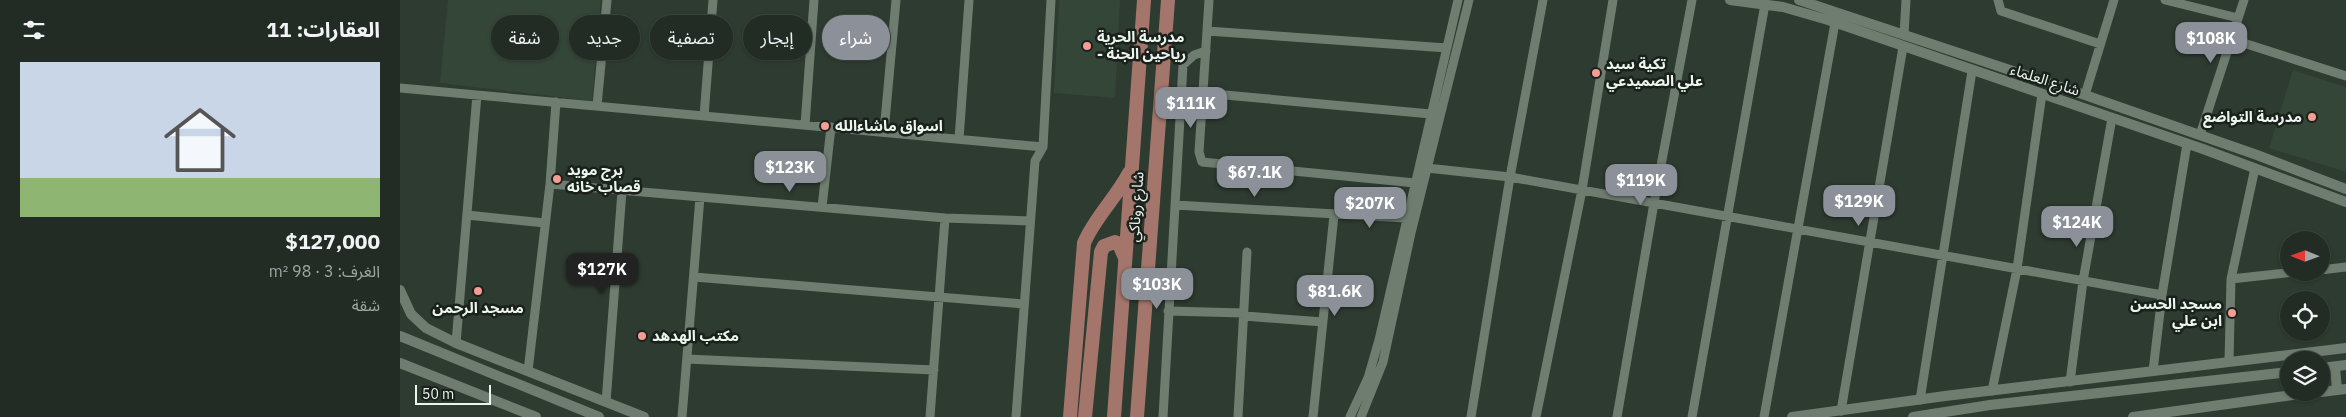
<!DOCTYPE html>
<html lang="ar">
<meta charset="utf-8">
<style>
:root{--surface:#222c24;--page:#2e3831;--text:#f1f3f6;--muted:#a2a7a6;--line:#3f4841;--accent:#8c9099}
body{margin:0;font-family:"IBM Plex Sans","Noto Sans Arabic",sans-serif;background:var(--page);color:var(--text);direction:rtl;height:100vh;display:flex;flex-direction:column;font-size:19px;white-space:nowrap}
*{box-sizing:border-box;margin:0}
p{font-size:16px;color:var(--muted)}
.icon{flex:none;width:28px;height:28px;fill:none;stroke:currentColor;stroke-width:2;stroke-linecap:round;stroke-linejoin:round}
.map{position:relative;flex:1;overflow:hidden;direction:ltr}
.details{display:flex;flex-direction:column;background:var(--surface);width:400px}
.details>*{flex:none}
.top-card{position:absolute;left:15px;top:15px;width:475px;height:45px;direction:rtl;display:flex;gap:10px}
.needle{width:32px;rotate:271deg}
.tools{position:absolute;left:1880px;top:231px;display:grid;gap:10px}
.tools a{display:grid;place-items:center;width:50px;height:50px;border-radius:50%;background:var(--surface);box-shadow:0 1px 4px #0004,0 0 0 1px var(--line);font-size:25px}
.scale{position:absolute;left:15px;bottom:12px;width:76px;box-sizing:border-box;padding-left:5px;border:2px solid #ebf4ed;border-top:0;font-size:14px;line-height:18px;white-space:nowrap;color:#ebf4ed;-webkit-text-stroke:4px #1a201b;paint-order:stroke}
.price{position:absolute;translate:-50% -42px;padding:0 11px;border-radius:10px;background:var(--accent);color:#fff;font-size:16px;line-height:32px;filter:drop-shadow(0 1px 2px #0008)}
.price::after{content:'';position:absolute;left:50%;top:30px;width:15px;height:11px;margin-left:-8px;background:inherit;clip-path:polygon(0 0,100% 0,50% 100%)}
.price.active{background:#222;color:#fff}
ul{padding:0;list-style:none}
li{display:grid;align-content:center;gap:10px;height:265px;padding:0 20px}
li span{display:grid;place-items:center;height:155px;border-radius:0px;color:#555}
li>.icon{margin-inline-start:auto}
span .icon{width:90px;height:90px;fill:#fffc;stroke-width:1}
li b{font-size:21px}
h2{display:flex;justify-content:space-between;align-items:center;height:60px;padding:0 20px;font-size:21px}
.pill{padding:0 18px;border-radius:22px;background:var(--surface);box-shadow:0 1px 4px #0004,0 0 0 1px var(--line);font-size:18px;line-height:45px}
.pill.active{background:var(--accent);color:#fff}
main{display:flex;flex:1;min-height:0}
.map>svg:first-child{display:block}
.built{fill:#344637}
.lines{fill:none;stroke-linecap:round;stroke-linejoin:round}
.minor{stroke:#6f7d71;stroke-width:9}
.tertiary{stroke:#6f7d71;stroke-width:10}
.primary{stroke:#a4756b;stroke-width:14}
.poi-dot{fill:#f59c93;stroke:#1a201b;stroke-width:2}
.labels{text-anchor:middle;stroke-width:5;stroke-linejoin:round;paint-order:stroke}
.poi-label{font-size:15px;font-weight:bold;fill:#ebf4ed;stroke:#1a201b;text-anchor:start}
.street-label{font-size:15px;fill:#ebf4ed;stroke:#1a201b}
</style>
<main>
<div class="map">
<svg width="1946" height="417" viewBox="0 0 1946 417">
<rect width="100%" height="100%" fill="#2e3b30"/>
<!-- built -->
<path class="built" d="M 48,0 L 201,0 L 192,101 L 40,83 Z
M 659,0 L 720,0 L 715,98 L 654,93 Z
M 1893,70 L 1946,87 L 1946,172 L 1869,148 Z"/>
<g class="lines">
<!-- minor -->
<path class="minor" d="M 809,0 L 799,152 L 802,162 L 1015,183
M 1598,0 L 1601,11 L 1700,44
M 1765,0 L 1838,18
M 807,31 L 1047,48
M 1504,35 L 1506,0
M 1831,39 L 1946,76
M 0,88 L 643,147
M 803,93 L 1031,114
M 1685,95 L 1714,0
M 197,106 L 207,0
M 304,116 L 313,0
M 405,125 L 414,0
M 484,132 L 496,0
M 1800,135 L 1844,0
M 559,139 L 569,0
M 1027,168 L 1110,177 L 1762,295
M 150,184 L 545,218 L 630,221
M 775,205 L 1006,218
M 422,207 L 431,127
M 67,215 L 145,223
M 1921,270 L 1946,267
M 294,277 L 623,304
M 1831,279 L 1895,272
M 768,311 L 844,313
M 844,316 L 923,322
M 56,343 L 77,95
M 287,359 L 534,370
M 1829,361 L 1831,279 L 1855,168
M 128,371 L 150,184 L 156,102
M 1753,371 L 1762,295 L 1787,144
M 1670,382 L 1683,281 L 1712,118
M 1592,391 L 1617,269 L 1642,94
M 1520,400 L 1572,71
M 206,402 L 222,191
M 1441,411 L 1503,47
M 282,417 L 300,197
M 530,417 L 545,218
M 616,417 L 635,161 L 643,147 L 651,0
M 763,417 L 783,65 L 794,55 L 806,51
M 838,417 L 847,252
M 913,417 L 934,215
M 950,417 L 968,378 L 979,340 L 1058,0
M 961,417 L 983,362 L 1011,233 L 1069,0
M 1071,417 L 1110,177 L 1143,0
M 1136,417 L 1182,190 L 1213,0
M 1217,417 L 1254,203 L 1292,0
M 1292,417 L 1365,4
M 1364,417 L 1435,23"/>
<!-- tertiary -->
<path class="tertiary" d="M 1330,0 L 1383,7 L 1428,20 L 1803,149 L 1946,202
M 1399,0 L 1685,95 L 1857,155 L 1946,189
M 0,290 L 11,314 L 26,328 L 56,343 L 244,417
M 0,336 L 199,417
M 0,363 L 136,417
M 1935,367 L 1937,390
M 1921,368 L 1946,365
M 1921,392 L 1946,389
M 1392,417 L 1545,396 L 1946,348
M 1513,417 L 1590,405 L 1889,372
M 1733,417 L 1914,392"/>
<!-- primary -->
<path class="primary" d="M 670,417 L 684,243 C 695,217 716,198 729,173
M 685,417 L 701,252 L 704,246 L 715,242 L 719,244 L 725,258
M 714,417 L 744,0
M 737,417 L 768,0"/>
</g>
<!-- markers -->
<g class="poi-dot">
<circle cx="687" cy="46" r="5"/>
<circle cx="1196" cy="73" r="5"/>
<circle cx="1912" cy="117" r="5"/>
<circle cx="425" cy="126" r="5"/>
<circle cx="157" cy="179" r="5"/>
<circle cx="78" cy="291" r="5"/>
<circle cx="1832" cy="313" r="5"/>
<circle cx="242" cy="336" r="5"/>
</g>
<g class="labels">
<!-- poi labels -->
<g class="poi-label">
<text x="697" y="42">مدرسة الحرية<tspan x="697" dy="17">- رياحين الجنة</tspan></text>
<text x="1206" y="69">تكية سيد<tspan x="1206" dy="17">علي الصميدعي</tspan></text>
<text x="1902" y="122" text-anchor="end">مدرسة التواضع</text>
<text x="435" y="131">اسواق ماشاءالله</text>
<text x="167" y="175">برج مويد<tspan x="167" dy="17">قصاب خانه</tspan></text>
<text x="1822" y="309" text-anchor="end">مسجد الحسن<tspan x="1822" dy="17">ابن علي</tspan></text>
<text x="78" y="313" text-anchor="middle">مسجد الرحمن</text>
<text x="252" y="341">مكتب الهدهد</text>
</g>
<!-- street labels -->
<g class="street-label">
<text transform="translate(1645 80) rotate(18)" y="5">شارع العلماء</text>
<text transform="translate(736 207) rotate(-86)" y="5">شارع روناكي</text>
</g>
</g>
</svg>
<div class="tools">
<a><svg class="needle" viewBox="-14 -14 28 28"><path d="M0-13l5 13h-10z" fill="#e53935"/><path d="M0 13l5-13h-10z" fill="#a2a7a6"/></svg></a>
<a><svg class="icon" aria-label="locate" viewBox="0 0 24 24"><circle cx="12" cy="12" r="6"/><path d="M12 2v4M12 18v4M2 12h4M18 12h4"/></svg></a>
<a><svg class="icon" aria-label="layers" viewBox="0 0 24 24"><path d="M12 4l9 5-9 5-9-5zM3 14l9 5 9-5"/></svg></a>
</div>
<div class="scale">50 m</div>
<b class="price" style="left:1811px;top:64px">$108K</b>
<b class="price" style="left:791px;top:129px">$111K</b>
<b class="price" style="left:390px;top:193px">$123K</b>
<b class="price" style="left:855px;top:198px">$67.1K</b>
<b class="price" style="left:1241px;top:206px">$119K</b>
<b class="price" style="left:1459px;top:227px">$129K</b>
<b class="price" style="left:970px;top:229px">$207K</b>
<b class="price" style="left:1677px;top:248px">$124K</b>
<b class="price active" style="left:202px;top:295px">$127K</b>
<b class="price" style="left:757px;top:310px">$103K</b>
<b class="price" style="left:935px;top:317px">$81.6K</b>
<div class="top-card">
<a class="pill active">شراء</a>
<a class="pill">إيجار</a>
<a class="pill">تصفية</a>
<a class="pill">جديد</a>
<a class="pill">شقة</a>
</div>
</div>
<section class="details">
<h2>العقارات: 11<svg class="icon" aria-label="filters" viewBox="0 0 24 24"><path d="M4 7h16M4 17h16"/><circle cx="9" cy="7" r="2"/><circle cx="15" cy="17" r="2"/></svg></h2>
<ul>
<li><span style="background:linear-gradient(#c9d6e8 75%,#8fb573 0)"><svg class="icon" aria-label="home" viewBox="0 0 24 24"><path d="M3 11l9-7 9 7M6 9v11h12V9"/></svg></span><div><b>$127,000</b><p>الغرف: 3 · 98 m²</p><p>شقة</p></div></li>
</ul>
</section>
</main>
